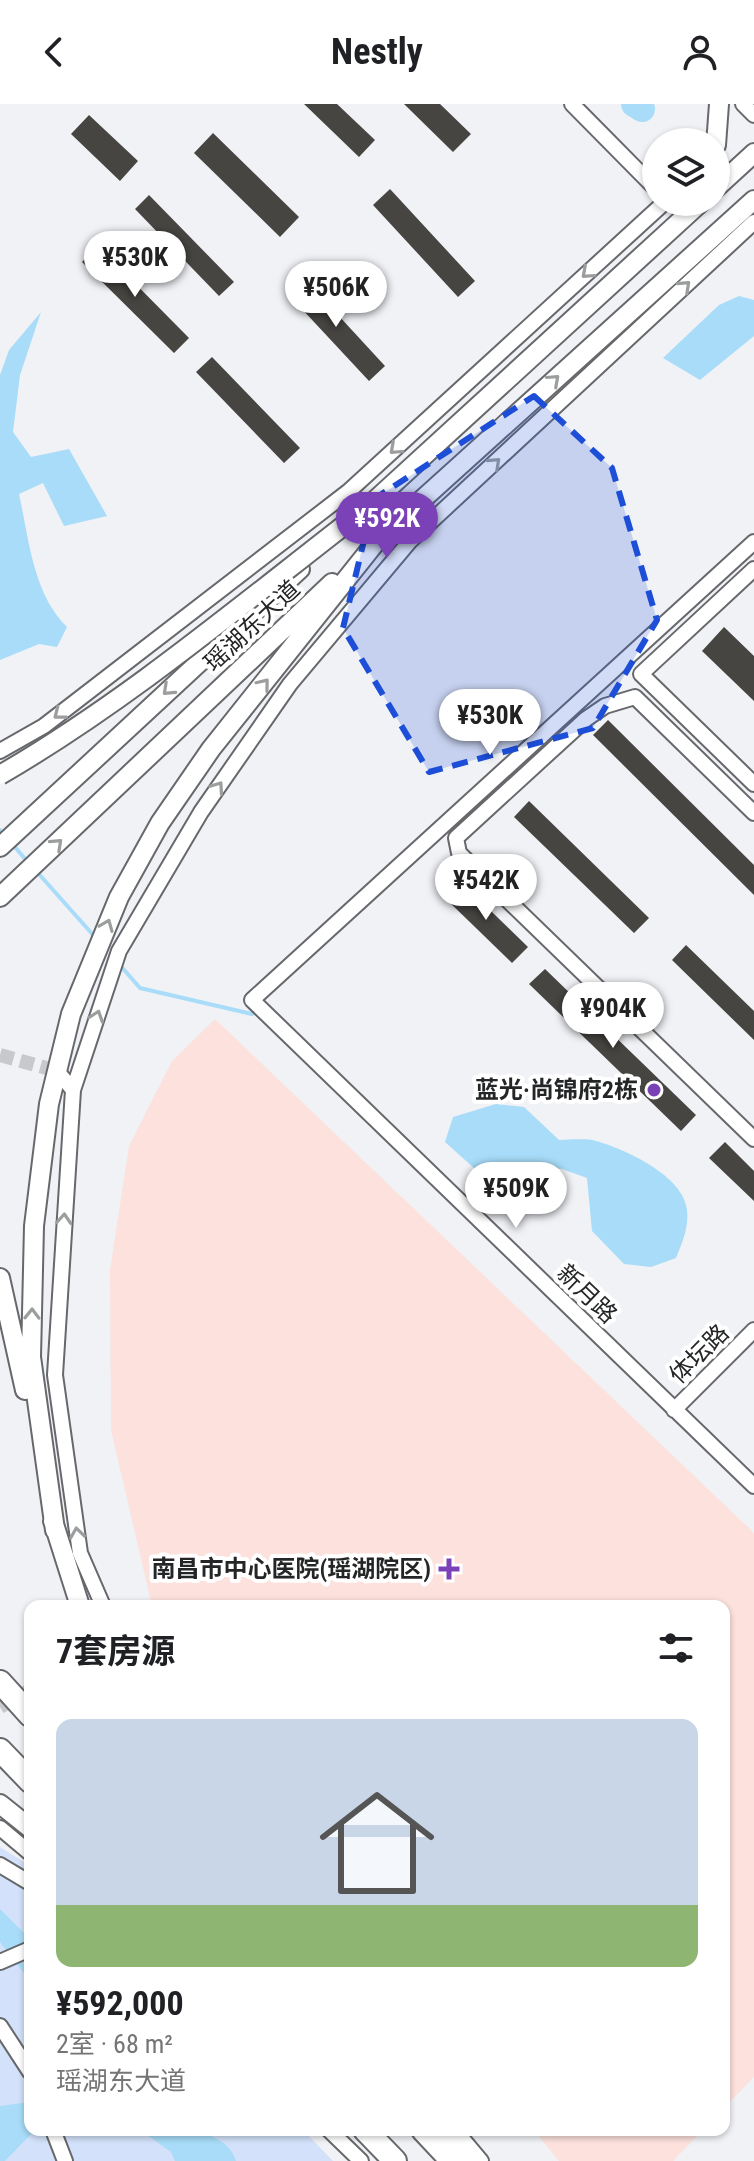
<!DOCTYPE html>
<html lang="zh">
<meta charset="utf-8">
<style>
:root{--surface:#fff;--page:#f6f6f6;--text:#202124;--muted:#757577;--line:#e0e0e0;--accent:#7b42b8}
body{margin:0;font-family:"Roboto Condensed","Noto Sans SC",sans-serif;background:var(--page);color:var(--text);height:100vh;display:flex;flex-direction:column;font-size:30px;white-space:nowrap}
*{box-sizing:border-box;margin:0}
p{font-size:26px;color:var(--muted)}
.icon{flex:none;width:44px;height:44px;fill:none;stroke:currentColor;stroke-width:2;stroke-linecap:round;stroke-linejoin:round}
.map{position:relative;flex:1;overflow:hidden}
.details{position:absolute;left:24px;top:1496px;width:706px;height:536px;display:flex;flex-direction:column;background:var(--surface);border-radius:16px;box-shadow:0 2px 6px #0004}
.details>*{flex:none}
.fabs{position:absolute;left:642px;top:24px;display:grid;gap:16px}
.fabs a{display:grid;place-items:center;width:88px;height:88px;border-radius:50%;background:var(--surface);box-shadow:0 2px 6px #0004;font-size:40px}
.price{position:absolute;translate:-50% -68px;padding:0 18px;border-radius:28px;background:#fff;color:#222;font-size:26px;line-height:52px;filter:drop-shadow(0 2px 4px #0008)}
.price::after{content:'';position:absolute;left:50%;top:48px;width:24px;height:18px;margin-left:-12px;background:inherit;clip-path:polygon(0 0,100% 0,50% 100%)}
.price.selected{background:var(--accent);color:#fff}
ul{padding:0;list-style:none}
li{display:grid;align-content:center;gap:16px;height:424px;padding:0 32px}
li+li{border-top:2px solid var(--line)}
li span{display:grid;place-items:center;height:248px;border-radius:16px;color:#555}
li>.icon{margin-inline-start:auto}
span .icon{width:144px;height:144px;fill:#fffc;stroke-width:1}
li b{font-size:34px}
h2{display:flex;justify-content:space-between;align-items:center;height:96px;padding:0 32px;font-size:34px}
header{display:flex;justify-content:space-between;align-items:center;height:104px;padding:0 32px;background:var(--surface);font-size:36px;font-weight:700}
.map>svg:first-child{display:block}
.medical{fill:#fce1dc}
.green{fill:#d3e2fa}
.water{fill:#a8dcf8}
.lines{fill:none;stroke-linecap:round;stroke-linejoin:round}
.stream{stroke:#a8dcf8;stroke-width:4}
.river{stroke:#a8dcf8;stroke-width:26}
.building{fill:#474542}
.minor-tunnel{stroke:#c7c9cc;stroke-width:14;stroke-dasharray:14 7;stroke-linecap:butt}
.minor-casing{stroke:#66686b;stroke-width:18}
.major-casing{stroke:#66686b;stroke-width:22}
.highway-casing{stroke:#66686b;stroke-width:26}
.minor{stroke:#fff;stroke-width:14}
.major{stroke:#fff;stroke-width:18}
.highway{stroke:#fff;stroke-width:22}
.major-bridge-casing{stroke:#66686b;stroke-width:22;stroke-linecap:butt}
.major-bridge{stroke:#fff;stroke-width:18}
.oneway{stroke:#9c9d9d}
.marked{fill:#1d4ed8;fill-opacity:0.2;stroke:#1d4ed8;stroke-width:6;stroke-dasharray:16 10;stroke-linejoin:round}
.poi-dot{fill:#7b42b8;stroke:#fff;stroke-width:3}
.labels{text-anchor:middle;stroke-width:8;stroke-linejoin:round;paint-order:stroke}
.street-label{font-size:24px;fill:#242526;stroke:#fff}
.poi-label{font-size:24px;font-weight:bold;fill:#242526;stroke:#fff;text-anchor:end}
</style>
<header><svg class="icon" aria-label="back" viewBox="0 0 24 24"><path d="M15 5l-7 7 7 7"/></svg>Nestly<svg class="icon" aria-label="person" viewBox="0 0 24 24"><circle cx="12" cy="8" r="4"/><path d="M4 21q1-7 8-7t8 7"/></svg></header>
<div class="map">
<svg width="754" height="2057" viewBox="0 0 754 2057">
<rect width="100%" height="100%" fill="#f0f2f6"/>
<!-- medical -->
<path class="medical" d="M 215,915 L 754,1429 L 754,1973 L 724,2004 L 724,1502 L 152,1502 L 111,1326 L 110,1166 L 129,1042 L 172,957 Z
M 534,2026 L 703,2026 L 673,2057 L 559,2057 Z"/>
<!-- green -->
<path class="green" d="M 0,1743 L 30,1762 L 30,2026 L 303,2026 L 333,2057 L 0,2057 Z"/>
<!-- water -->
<path class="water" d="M 739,192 L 754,196 L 754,232 L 700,276 L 663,254 L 719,201 Z
M 41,208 L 20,271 L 13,328 L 31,353 L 69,345 L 107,412 L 64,422 L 43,379 L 19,390 C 29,435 33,490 67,523 L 57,543 L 39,540 L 0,556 L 0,271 L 9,246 Z
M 496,1000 L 524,1003 L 559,1036 C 570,1036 585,1034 596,1037 C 625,1045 684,1072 687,1106 C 689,1124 682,1139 676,1154 L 651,1163 L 624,1160 L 592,1127 L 587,1074 L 562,1065 L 532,1062 L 505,1070 L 474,1064 L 445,1038 L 453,1013 Z
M 0,1805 L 30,1835 L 30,1877 L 0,1838 Z
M 30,1998 L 30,2026 L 35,2026 L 5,2057 L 0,2057 L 0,2002 Z
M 140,2026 C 170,2026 225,2021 236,2057 L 175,2057 L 171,2048 Z"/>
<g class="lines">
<!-- stream -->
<path class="stream" d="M 0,726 L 2,729
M 14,742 L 26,756
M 38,769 L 94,832
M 119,860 L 140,884 L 252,910"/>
<!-- river -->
<path class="river" d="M 634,0 L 642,5"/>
</g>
<!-- building -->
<path class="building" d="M 304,0 L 337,0 L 375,36 L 359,53 Z
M 404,0 L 440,0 L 471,30 L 453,48 Z
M 89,11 L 138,57 L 120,77 L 71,30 Z
M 213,29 L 299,113 L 280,133 L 194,49 Z
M 390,85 L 475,177 L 458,193 L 373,101 Z
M 149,91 L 234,178 L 219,192 L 135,105 Z
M 98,142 L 189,234 L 174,249 L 82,158 Z
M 303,173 L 385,262 L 369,277 L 287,189 Z
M 212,253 L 300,344 L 284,359 L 196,268 Z
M 724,523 L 754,552 L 754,597 L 702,547 Z
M 608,616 L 754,761 L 754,791 L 593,631 Z
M 529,697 L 649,814 L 634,829 L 514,713 Z
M 460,777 L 528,843 L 512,859 L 444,793 Z
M 686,841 L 754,907 L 754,936 L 672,856 Z
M 545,865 L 696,1011 L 681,1027 L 529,880 Z
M 725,1038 L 754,1067 L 754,1097 L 709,1054 Z"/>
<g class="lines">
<!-- minor-tunnel -->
<path class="minor-tunnel" d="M 0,951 L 57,967
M 0,1603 L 30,1586"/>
<!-- minor casing -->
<g class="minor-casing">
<path id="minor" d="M 572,0 L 656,85
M 743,0 L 754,11
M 754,438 L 252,896 L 754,1382
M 754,465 L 641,570 L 754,680
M 0,647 L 44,622 L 349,387 L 665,98
M 754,709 L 635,593 L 605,602 L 586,615 L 456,734 L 459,749 L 754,1035
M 57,967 L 73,986 L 55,1271 L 80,1449 L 103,1502
M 73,986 L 119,847 L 201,708 L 290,580 L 410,437 L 754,118
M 674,1306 L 754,1226
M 0,1724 L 30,1749
M 0,1761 L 30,1779
M 0,1858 L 30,1845
M 0,1922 L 30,1968
M 53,2026 L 65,2057
M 329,2026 L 361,2057
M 455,2026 L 481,2057"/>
</g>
<!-- major casing -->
<g class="major-casing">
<path id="major" d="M 716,41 L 719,0
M 716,84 L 754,49
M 358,412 L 701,98
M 374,439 L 754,96
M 0,743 L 300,465
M 0,793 L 332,479
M 0,1174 L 25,1286
M 53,1417 L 80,1502
M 55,1426 L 31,1253 L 34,1122 L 49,1000 L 71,910 L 119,793 L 160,719 L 211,645 L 380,433
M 0,1700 L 30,1724
M 440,2026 L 465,2057"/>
</g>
<!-- highway casing -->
<g class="highway-casing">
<path id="highway" d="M 0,1578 L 30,1611
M 0,1646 L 30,1677
M 365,2026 L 395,2057
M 423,2026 L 452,2057"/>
</g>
<!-- minor -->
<use href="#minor" class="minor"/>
<!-- major -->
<use href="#major" class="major"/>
<!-- highway -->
<use href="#highway" class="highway"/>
<!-- major-bridge casing -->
<g class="major-bridge-casing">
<path id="major-bridge" d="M 0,671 C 131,595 249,494 369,402"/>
</g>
<!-- major-bridge -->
<use href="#major-bridge" class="major-bridge"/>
</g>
<!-- one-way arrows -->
<defs><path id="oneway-chevron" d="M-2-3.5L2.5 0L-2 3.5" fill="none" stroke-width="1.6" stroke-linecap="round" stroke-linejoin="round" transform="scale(2)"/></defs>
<g class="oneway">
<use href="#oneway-chevron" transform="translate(587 169) rotate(138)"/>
<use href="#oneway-chevron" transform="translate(685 182) rotate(-43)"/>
<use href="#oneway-chevron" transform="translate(554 276) rotate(-42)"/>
<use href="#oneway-chevron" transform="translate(395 345) rotate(138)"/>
<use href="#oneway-chevron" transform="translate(495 359) rotate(-43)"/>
<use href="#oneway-chevron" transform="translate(264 580) rotate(-51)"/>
<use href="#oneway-chevron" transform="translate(168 586) rotate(137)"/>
<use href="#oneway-chevron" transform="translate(59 610) rotate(142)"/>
<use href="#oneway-chevron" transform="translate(218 683) rotate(-55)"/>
<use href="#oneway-chevron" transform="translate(57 740) rotate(-43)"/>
<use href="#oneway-chevron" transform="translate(107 821) rotate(-68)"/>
<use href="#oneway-chevron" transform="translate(97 912) rotate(-71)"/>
<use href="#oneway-chevron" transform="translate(64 1115) rotate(-86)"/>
<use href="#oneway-chevron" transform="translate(32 1210) rotate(-89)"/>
<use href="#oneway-chevron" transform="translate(77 1429) rotate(-98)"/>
</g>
<!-- marked area -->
<path class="marked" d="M 534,292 L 612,364 L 657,516 L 593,624 L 429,668 L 343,524 L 374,395 Z"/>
<!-- markers -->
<g class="poi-dot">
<circle cx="654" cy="986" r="8"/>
<path d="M445 1453h8v8h8v8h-8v8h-8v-8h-8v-8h8z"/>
</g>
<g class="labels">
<!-- street labels -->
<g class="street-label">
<text transform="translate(252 522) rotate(-43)" y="8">瑶湖东大道</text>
<text transform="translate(587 1190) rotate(44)" y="8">新月路</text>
<text transform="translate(699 1250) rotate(-45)" y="8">体坛路</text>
</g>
<!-- poi labels -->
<g class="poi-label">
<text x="638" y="994">蓝光·尚锦府2栋</text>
<text x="431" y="1473">南昌市中心医院(瑶湖院区)</text>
</g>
</g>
</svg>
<div class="fabs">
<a><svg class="icon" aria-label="layers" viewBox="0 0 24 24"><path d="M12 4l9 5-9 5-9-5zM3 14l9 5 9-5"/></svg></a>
</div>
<b class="price" style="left:135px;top:195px">¥530K</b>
<b class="price" style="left:336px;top:225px">¥506K</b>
<b class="price selected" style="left:387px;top:456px">¥592K</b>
<b class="price" style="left:490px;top:653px">¥530K</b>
<b class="price" style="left:486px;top:818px">¥542K</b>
<b class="price" style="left:613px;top:946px">¥904K</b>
<b class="price" style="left:516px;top:1126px">¥509K</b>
<section class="details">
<h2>7套房源<svg class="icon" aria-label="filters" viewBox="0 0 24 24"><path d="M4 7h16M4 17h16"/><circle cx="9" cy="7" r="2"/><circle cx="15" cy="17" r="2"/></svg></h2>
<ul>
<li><span style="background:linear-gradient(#c9d6e8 75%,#8fb573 0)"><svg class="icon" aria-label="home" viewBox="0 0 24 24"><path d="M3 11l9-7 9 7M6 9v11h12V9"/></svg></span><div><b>¥592,000</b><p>2室 · 68 m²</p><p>瑶湖东大道</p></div></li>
</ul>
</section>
</div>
